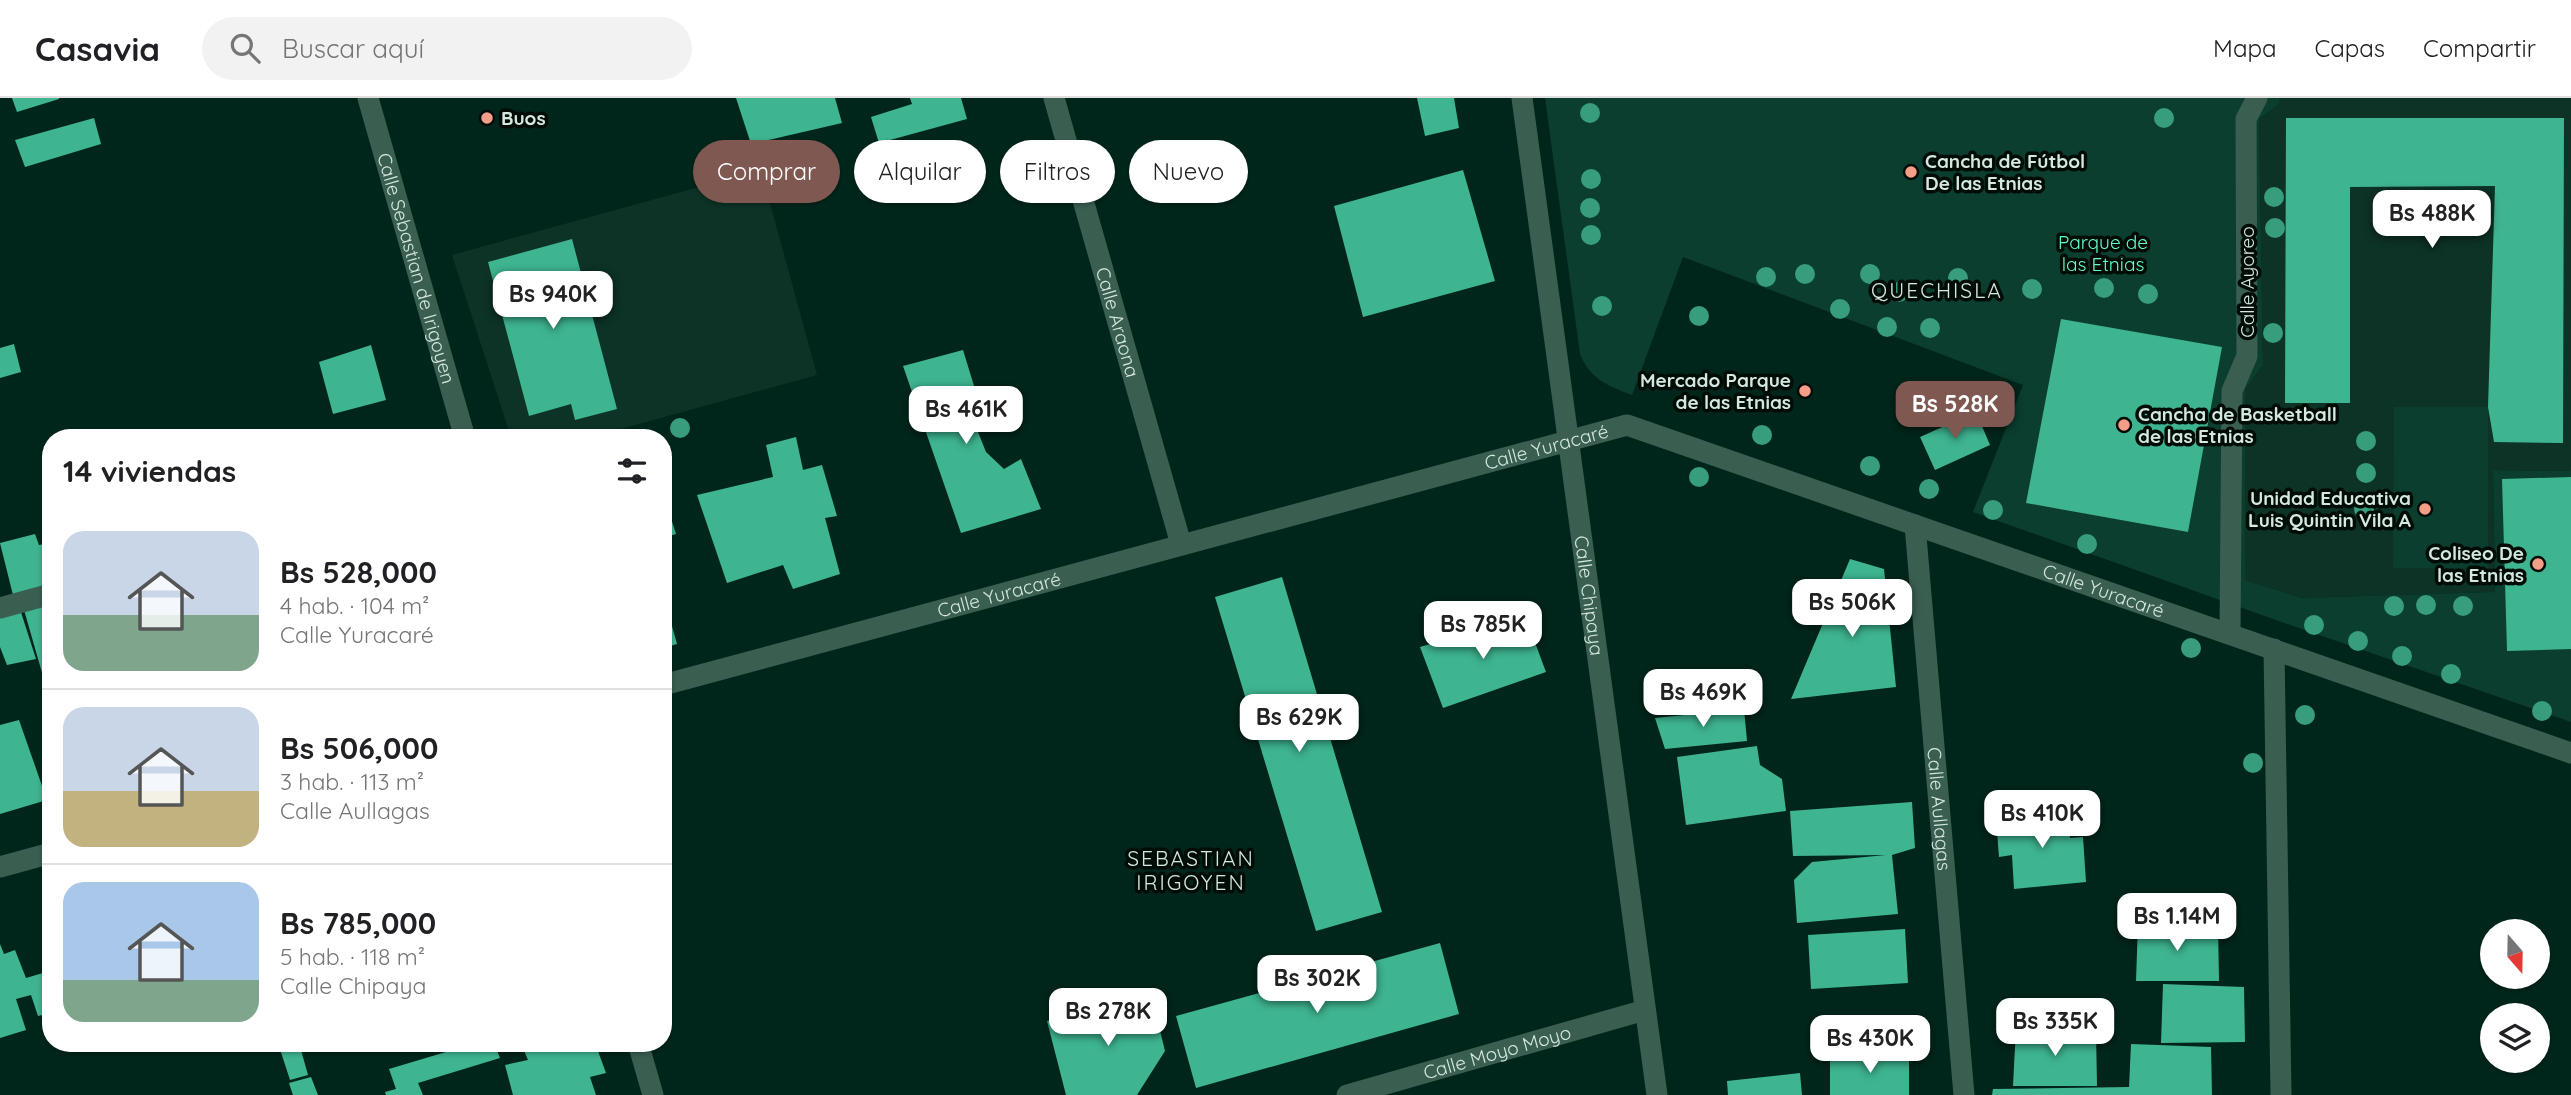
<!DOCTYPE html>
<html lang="es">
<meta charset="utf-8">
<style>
:root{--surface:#fff;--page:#f2f2f2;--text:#202124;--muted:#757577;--line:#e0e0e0;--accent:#7f5951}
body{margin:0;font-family:Quicksand,sans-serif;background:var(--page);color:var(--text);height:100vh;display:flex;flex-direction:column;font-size:26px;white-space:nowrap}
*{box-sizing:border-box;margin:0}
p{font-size:23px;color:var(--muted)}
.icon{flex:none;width:38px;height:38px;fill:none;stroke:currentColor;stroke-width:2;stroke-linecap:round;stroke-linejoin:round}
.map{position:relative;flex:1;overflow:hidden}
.sheet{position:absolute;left:42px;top:331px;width:630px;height:623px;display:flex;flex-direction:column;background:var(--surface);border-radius:28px;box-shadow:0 2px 5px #0004}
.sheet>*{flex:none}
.hud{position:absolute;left:693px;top:42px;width:665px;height:63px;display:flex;gap:14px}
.needle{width:46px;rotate:160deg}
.buttons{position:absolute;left:2480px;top:821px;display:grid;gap:14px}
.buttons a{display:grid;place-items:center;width:70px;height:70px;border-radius:50%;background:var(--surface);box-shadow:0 2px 5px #0004;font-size:35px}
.price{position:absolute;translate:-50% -60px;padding:0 16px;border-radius:14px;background:#fff;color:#222;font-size:23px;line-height:46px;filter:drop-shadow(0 2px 4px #0008)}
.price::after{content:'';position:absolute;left:50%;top:42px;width:21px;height:16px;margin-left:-10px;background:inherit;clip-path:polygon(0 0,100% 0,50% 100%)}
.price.selected{background:var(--accent);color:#fff}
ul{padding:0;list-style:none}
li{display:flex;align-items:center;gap:21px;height:175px;padding:0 21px}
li+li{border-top:2px solid var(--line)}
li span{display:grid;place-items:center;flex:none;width:196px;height:140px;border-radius:21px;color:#555}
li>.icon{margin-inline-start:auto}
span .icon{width:84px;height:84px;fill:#fffc;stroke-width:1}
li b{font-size:30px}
h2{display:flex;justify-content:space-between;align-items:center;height:84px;padding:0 21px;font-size:30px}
.chip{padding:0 24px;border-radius:32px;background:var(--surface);box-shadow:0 2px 5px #0004;font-size:24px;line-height:63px}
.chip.selected{background:var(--accent);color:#fff}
header{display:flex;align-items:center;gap:42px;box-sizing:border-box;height:98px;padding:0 35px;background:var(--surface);border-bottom:2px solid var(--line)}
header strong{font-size:33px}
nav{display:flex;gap:38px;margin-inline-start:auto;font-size:24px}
.search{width:490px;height:63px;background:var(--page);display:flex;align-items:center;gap:18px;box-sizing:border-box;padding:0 24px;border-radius:38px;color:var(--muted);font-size:26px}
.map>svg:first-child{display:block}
.built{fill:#0d3226}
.green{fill:#0b3e2f}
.building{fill:#3eb490}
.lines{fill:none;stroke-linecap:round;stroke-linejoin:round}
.minor{stroke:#3a5f51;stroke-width:21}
.tree{fill:#379d7d}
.poi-dot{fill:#f49e87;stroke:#010c07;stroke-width:2.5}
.labels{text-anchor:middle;stroke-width:7;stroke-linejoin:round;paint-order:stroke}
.poi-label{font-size:19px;font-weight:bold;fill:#d4e8e0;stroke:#010c07;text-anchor:start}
.park-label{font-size:19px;fill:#64ffcd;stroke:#010c07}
.street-label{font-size:19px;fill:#d4e8e0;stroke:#010c07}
.neighbourhood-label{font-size:21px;letter-spacing:2px;fill:#d4e8e0;stroke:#010c07}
</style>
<header>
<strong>Casavia</strong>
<div class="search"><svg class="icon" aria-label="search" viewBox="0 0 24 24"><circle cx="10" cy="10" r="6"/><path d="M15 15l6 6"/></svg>Buscar aquí</div>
<nav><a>Mapa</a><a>Capas</a><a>Compartir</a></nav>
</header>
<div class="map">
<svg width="2571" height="997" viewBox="0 0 2571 997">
<rect width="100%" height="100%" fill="#00261b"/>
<!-- built -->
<path class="built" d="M 2279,0 L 2571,0 L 2571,373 L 2493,372 L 2495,494 L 2302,500 L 2245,482 L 2245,292 L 2263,267 L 2259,21 L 2279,6 Z
M 761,72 L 817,277 L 592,339 L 511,339 L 452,157 Z"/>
<!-- green -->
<path class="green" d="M 1545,0 L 2279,0 L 2279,6 L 2259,21 L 2263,267 L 2245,292 L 2245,482 L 2302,500 L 2495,494 L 2493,372 L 2571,373 L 2571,624 L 2276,522 L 1973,414 L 2023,287 L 1683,159 L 1632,297 C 1608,288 1590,281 1580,256 Z
M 2394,309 L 2488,309 L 2488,470 L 2393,470 Z"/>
<!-- building -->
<path class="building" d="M 12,0 L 59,0 L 59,1 L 17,14 Z
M 736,0 L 835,0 L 842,25 L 751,46 Z
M 910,0 L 961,0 L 967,21 L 879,45 L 871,19 L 912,6 Z
M 1417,0 L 1454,0 L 1459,30 L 1425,38 Z
M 94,20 L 101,46 L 25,69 L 15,42 Z
M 2286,20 L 2564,20 L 2563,345 L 2494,344 L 2488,309 L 2495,88 L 2350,89 L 2350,305 L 2285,305 Z
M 1463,72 L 1495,183 L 1363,219 L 1334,108 Z
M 572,141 L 617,311 L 575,322 L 571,306 L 529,318 L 488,164 Z
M 2061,221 L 2222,249 L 2188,434 L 2026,405 Z
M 14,246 L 21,274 L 0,280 L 0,250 Z
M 371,247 L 386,302 L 333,316 L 319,264 Z
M 963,252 L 982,314 L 972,319 L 986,354 L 1004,371 L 1021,361 L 1041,411 L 961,435 L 903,268 Z
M 1976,314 L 1990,347 L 1935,372 L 1920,339 Z
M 796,339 L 803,372 L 822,367 L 837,418 L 825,420 L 840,476 L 793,491 L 783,467 L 727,485 L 697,397 L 773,379 L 766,347 Z
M 2571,379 L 2571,551 L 2507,553 L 2502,381 Z
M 663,395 L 676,436 L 663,440 Z
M 35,436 L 39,447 L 51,445 L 51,489 L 13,497 L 0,445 Z
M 1850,461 L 1884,471 L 1896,589 L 1791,601 Z
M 1282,479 L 1382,814 L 1316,833 L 1215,499 Z
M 47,505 L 51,518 L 51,591 L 47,592 L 24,512 Z
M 19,508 L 36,561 L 7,567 L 0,549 L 0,514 Z
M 1525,518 L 1546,574 L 1443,610 L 1420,549 Z
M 670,521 L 677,546 L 663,550 L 663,523 Z
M 1744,611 L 1747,643 L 1665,651 L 1655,620 Z
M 19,622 L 47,702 L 0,716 L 0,627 Z
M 1757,648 L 1760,667 L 1782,681 L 1786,713 L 1686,727 L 1677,659 Z
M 1912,704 L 1915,750 L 1892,757 L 1898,816 L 1797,825 L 1794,782 L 1812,764 L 1886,757 L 1793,758 L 1790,713 Z
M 2068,713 L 2070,740 L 2083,739 L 2086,784 L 2014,791 L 2012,757 L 1999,759 L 1996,720 Z
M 2138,825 L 2218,828 L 2219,883 L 2136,883 Z
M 1905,831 L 1908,885 L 1811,891 L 1808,837 Z
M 1440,845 L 1459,916 L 1196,990 L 1176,918 Z
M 0,846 L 4,856 L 15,852 L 26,880 L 43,875 L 51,908 L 51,915 L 38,918 L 31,897 L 16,901 L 26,932 L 0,940 Z
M 2163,886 L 2244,889 L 2245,944 L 2161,945 Z
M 1151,896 L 1165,953 L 1137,997 L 1066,997 L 1047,923 Z
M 2016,930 L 2096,933 L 2097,988 L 2013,988 Z
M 278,945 L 299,945 L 308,977 L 290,982 Z
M 476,945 L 494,945 L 500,960 L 418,985 L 423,997 L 386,997 L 385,994 L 396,991 L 389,971 Z
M 504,945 L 595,945 L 606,975 L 590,979 L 596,997 L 513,997 L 505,967 L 528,962 L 523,950 L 507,954 Z
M 2131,946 L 2211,949 L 2212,997 L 1992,997 L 1993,991 L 2129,989 Z
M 1909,957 L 1909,997 L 1830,997 L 1830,958 Z
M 1800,975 L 1802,997 L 1728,997 L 1727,983 Z
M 311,979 L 318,997 L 293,997 L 289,985 Z"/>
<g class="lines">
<!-- minor -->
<g class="minor">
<path id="s1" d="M 368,0 L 465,340"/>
<path id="s2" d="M 1054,0 L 1181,446"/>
<path id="s3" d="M 1522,0 L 1657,997"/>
<path id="s4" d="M 1915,427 L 1964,997"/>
<path d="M 0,510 L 51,496"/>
<path d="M 2230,534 L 2232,293 L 2247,258 L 2246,21 L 2257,0"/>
<path d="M 2274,551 L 2281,997"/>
<path id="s5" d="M 663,587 L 1627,327 L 2571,655"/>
<path d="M 0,769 L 51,755"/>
<path d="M 638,945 L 653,997"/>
<path id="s6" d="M 1347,997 L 1645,912"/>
</g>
</g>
<!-- trees -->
<g class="tree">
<circle cx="1590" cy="15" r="10"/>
<circle cx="2164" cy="20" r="10"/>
<circle cx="1591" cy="81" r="10"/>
<circle cx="2274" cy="99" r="10"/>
<circle cx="1590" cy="110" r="10"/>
<circle cx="2275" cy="130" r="10"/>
<circle cx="1591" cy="137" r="10"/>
<circle cx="1805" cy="176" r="10"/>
<circle cx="1870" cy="176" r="10"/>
<circle cx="1766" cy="179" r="10"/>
<circle cx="1958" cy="180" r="10"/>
<circle cx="2104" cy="190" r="10"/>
<circle cx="2032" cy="191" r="10"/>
<circle cx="1899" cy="194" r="10"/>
<circle cx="2148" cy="196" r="10"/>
<circle cx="1602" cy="208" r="10"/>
<circle cx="1840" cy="211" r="10"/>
<circle cx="1699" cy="218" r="10"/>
<circle cx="1887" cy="229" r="10"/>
<circle cx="1930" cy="230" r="10"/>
<circle cx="2273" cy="235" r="10"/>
<circle cx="680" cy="330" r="10"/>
<circle cx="1762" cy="337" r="10"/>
<circle cx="2366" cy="343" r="10"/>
<circle cx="1870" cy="368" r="10"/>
<circle cx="2366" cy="375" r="10"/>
<circle cx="1699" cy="379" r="10"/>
<circle cx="1929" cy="391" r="10"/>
<circle cx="2364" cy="411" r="10"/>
<circle cx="1993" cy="412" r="10"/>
<circle cx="2087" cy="446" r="10"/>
<circle cx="2426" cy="507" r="10"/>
<circle cx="2394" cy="508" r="10"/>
<circle cx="2463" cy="508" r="10"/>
<circle cx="2314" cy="527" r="10"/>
<circle cx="2358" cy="543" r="10"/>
<circle cx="2191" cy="550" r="10"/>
<circle cx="2402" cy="558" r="10"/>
<circle cx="2451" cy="576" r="10"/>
<circle cx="2542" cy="613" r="10"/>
<circle cx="2305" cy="617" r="10"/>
<circle cx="2253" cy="665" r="10"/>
</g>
<!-- markers -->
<g class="poi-dot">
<circle cx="487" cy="20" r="7"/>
<circle cx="1911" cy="74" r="7"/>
<circle cx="1805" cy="293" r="7"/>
<circle cx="2124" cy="327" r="7"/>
<circle cx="2425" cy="411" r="7"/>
<circle cx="2538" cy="466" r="7"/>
</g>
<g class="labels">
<!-- poi labels -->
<g class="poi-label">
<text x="501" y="27">Buos</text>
<text x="1925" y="70">Cancha de Fútbol<tspan x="1925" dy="22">De las Etnias</tspan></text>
<text x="1791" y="289" text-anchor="end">Mercado Parque<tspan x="1791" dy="22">de las Etnias</tspan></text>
<text x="2138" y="323">Cancha de Basketball<tspan x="2138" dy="22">de las Etnias</tspan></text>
<text x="2411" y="407" text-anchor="end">Unidad Educativa<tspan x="2411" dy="22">Luis Quintin Vila A</tspan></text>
<text x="2524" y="462" text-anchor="end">Coliseo De<tspan x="2524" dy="22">las Etnias</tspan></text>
</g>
<!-- park labels -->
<g class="park-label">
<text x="2103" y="151">Parque de<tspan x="2103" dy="22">las Etnias</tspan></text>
</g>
<!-- street labels -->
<g class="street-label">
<text dy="7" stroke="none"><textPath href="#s1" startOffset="177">Calle Sebastian de Irigoyen</textPath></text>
<text transform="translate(2247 184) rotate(-90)" y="7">Calle Ayoreo</text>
<text dy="7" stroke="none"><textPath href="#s2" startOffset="233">Calle Araona</textPath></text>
<text dy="7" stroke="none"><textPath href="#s5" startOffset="915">Calle Yuracaré</textPath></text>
<text dy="7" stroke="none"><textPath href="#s5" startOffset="1503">Calle Yuracaré</textPath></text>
<text dy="7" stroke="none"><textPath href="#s5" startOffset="348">Calle Yuracaré</textPath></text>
<text dy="7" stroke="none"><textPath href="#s3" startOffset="502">Calle Chipaya</textPath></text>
<text dy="7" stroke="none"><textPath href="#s4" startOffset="285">Calle Aullagas</textPath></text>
<text dy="7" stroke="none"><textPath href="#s6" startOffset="156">Calle Moyo Moyo</textPath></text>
</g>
<!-- neighbourhood labels -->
<g class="neighbourhood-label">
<text x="1937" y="200">QUECHISLA</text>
<text x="1191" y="768">SEBASTIAN<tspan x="1191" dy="24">IRIGOYEN</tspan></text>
</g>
</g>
</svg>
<div class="buttons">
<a><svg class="needle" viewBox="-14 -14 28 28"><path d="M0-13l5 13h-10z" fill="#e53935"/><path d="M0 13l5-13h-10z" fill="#757577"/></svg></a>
<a><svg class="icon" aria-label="layers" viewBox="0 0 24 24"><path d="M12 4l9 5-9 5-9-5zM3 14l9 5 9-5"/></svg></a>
</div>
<b class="price" style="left:2432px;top:152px">Bs 488K</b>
<b class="price" style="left:553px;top:233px">Bs 940K</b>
<b class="price selected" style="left:1955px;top:343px">Bs 528K</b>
<b class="price" style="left:966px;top:348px">Bs 461K</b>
<b class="price" style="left:1852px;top:541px">Bs 506K</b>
<b class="price" style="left:1483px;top:563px">Bs 785K</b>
<b class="price" style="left:1703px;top:631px">Bs 469K</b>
<b class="price" style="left:1299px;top:656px">Bs 629K</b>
<b class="price" style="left:2042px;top:752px">Bs 410K</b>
<b class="price" style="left:2177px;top:855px">Bs 1.14M</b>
<b class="price" style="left:1317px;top:917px">Bs 302K</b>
<b class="price" style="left:1108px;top:950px">Bs 278K</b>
<b class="price" style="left:2055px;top:960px">Bs 335K</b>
<b class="price" style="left:1870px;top:977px">Bs 430K</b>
<div class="hud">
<a class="chip selected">Comprar</a>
<a class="chip">Alquilar</a>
<a class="chip">Filtros</a>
<a class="chip">Nuevo</a>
</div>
<section class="sheet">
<h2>14 viviendas<svg class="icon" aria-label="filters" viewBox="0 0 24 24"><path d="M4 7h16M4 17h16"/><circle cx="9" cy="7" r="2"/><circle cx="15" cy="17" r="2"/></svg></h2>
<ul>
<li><span style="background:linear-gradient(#c9d6e8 60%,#7fa58c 0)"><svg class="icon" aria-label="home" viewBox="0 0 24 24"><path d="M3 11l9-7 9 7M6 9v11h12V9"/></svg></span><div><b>Bs 528,000</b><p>4 hab. · 104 m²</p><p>Calle Yuracaré</p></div></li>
<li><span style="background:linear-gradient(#c9d6e8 60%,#c2b280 0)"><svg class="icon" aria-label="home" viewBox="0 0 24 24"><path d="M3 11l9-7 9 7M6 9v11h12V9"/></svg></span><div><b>Bs 506,000</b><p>3 hab. · 113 m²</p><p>Calle Aullagas</p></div></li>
<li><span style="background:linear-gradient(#a9c7e8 70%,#7fa58c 0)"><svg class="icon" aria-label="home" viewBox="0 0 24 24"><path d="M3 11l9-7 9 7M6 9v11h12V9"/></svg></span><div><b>Bs 785,000</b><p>5 hab. · 118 m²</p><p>Calle Chipaya</p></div></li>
</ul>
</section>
</div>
